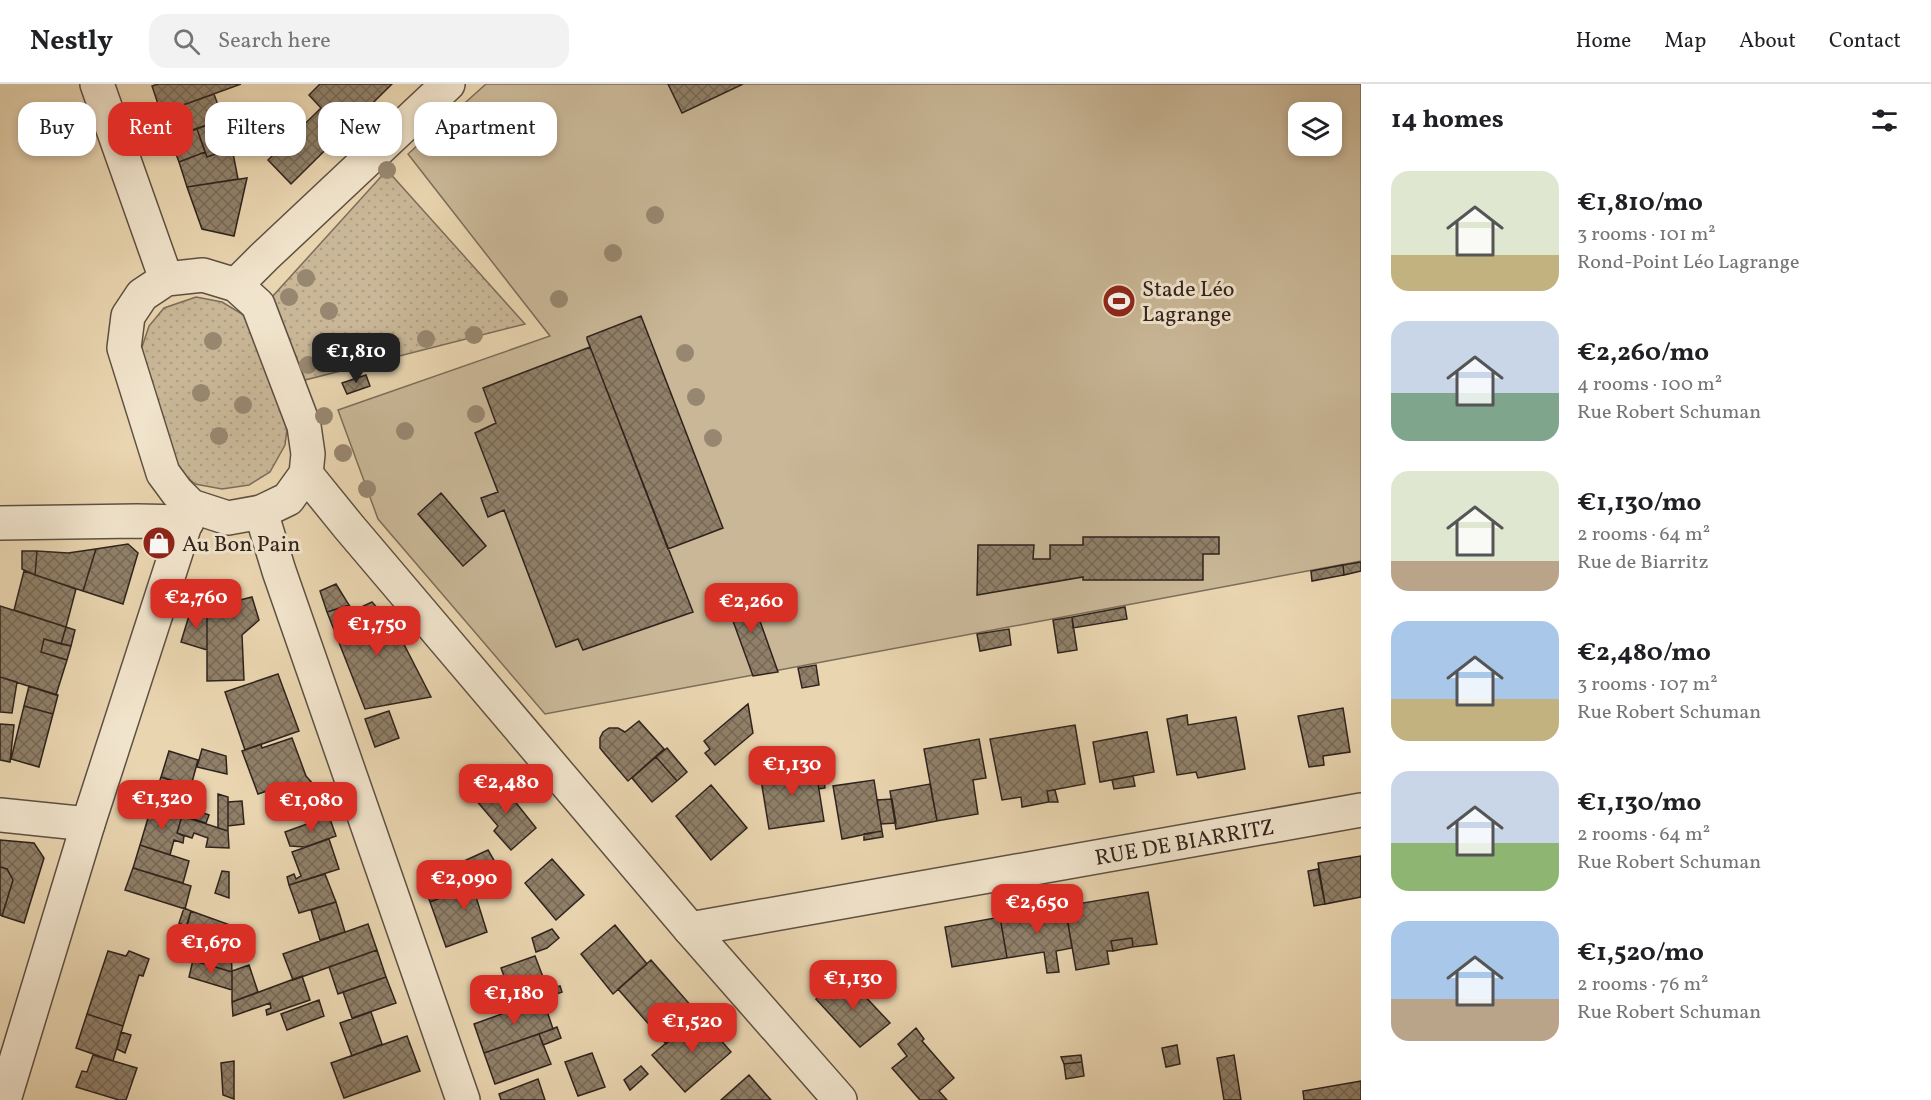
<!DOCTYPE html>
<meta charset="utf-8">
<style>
:root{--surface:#fff;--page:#f2f2f2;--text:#202124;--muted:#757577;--line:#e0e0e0;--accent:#d93025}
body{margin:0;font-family:Vollkorn,serif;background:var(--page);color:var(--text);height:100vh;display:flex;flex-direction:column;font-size:22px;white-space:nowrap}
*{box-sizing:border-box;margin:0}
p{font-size:20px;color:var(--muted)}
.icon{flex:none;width:33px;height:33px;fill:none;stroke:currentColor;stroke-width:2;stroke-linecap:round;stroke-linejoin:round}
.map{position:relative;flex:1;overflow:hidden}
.panel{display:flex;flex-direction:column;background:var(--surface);width:570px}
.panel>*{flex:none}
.hud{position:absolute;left:18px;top:18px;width:570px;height:54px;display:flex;gap:12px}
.tools{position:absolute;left:1288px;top:18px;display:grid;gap:12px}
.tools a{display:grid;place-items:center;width:54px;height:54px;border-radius:12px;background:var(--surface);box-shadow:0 3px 9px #0003;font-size:30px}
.price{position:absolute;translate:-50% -51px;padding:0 14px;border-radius:12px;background:var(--accent);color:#fff;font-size:20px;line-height:39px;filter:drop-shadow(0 2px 3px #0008)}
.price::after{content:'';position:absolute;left:50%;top:36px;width:18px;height:14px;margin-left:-9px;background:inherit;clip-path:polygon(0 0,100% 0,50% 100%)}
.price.selected{background:#222;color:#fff}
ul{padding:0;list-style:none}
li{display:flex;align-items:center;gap:18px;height:150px;padding:0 30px}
li span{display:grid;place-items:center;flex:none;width:168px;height:120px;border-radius:18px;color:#555}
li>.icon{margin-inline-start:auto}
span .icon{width:72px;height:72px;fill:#fffc;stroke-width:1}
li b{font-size:26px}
h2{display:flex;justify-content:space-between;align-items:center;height:72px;padding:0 30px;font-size:26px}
.pill{padding:0 21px;border-radius:18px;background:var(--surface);box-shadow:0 3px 9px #0003;font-size:21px;line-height:54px}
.pill.selected{background:var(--accent);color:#fff}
header{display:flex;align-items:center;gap:36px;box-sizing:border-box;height:84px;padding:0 30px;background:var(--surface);border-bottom:2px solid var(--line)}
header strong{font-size:28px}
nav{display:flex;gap:33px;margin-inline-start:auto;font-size:21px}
.search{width:420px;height:54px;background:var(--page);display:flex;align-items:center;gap:15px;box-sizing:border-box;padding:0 21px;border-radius:18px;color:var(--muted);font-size:22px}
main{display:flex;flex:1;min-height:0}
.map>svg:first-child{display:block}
.green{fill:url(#green-dots);stroke:#7c6d5a;stroke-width:1.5}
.pitch{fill:#c9b797;stroke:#7c6d5a;stroke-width:1.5;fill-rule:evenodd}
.building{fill:url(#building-cross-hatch);stroke:#2f231d;stroke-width:1.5}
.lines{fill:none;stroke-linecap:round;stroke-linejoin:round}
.minor-casing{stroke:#5e5042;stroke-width:36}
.tertiary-casing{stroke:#5e5042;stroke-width:36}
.minor{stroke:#f1e4cc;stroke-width:33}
.tertiary{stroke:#f1e4cc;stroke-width:33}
.tree{fill:#988770}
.labels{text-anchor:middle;stroke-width:6;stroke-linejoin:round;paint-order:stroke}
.poi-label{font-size:22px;fill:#2f231d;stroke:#f1e4cc;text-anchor:start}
.street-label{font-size:22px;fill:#2f231d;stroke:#f1e4cc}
</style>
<header>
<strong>Nestly</strong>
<div class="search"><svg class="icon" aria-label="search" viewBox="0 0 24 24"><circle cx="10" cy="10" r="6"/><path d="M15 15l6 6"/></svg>Search here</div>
<nav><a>Home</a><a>Map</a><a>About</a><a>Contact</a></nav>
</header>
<main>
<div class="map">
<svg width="1361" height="1016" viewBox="0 0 1361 1016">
<defs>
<pattern id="green-dots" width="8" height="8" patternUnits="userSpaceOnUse" patternTransform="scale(1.5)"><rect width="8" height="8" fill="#c9b797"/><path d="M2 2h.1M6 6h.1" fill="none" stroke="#ad9d82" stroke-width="1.8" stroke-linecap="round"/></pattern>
<pattern id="building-cross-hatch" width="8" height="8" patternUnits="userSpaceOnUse" patternTransform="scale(1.5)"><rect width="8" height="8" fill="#908069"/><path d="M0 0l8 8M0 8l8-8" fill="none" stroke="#766856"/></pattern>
</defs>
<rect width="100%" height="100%" fill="#e9d5b0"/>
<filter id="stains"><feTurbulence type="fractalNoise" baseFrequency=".00333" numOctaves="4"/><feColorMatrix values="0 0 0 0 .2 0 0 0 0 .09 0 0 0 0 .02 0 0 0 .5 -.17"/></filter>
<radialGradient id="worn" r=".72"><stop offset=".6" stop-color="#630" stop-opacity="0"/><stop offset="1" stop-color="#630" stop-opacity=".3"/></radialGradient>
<!-- green -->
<path class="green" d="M 387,86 L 525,240 L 305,296 L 272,213 Z
M 196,213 L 222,218 L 247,233 L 288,337 L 285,361 L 270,388 L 249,401 L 222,405 L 195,400 L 173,381 L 140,269 L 149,242 L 164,224 Z"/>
<!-- pitch -->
<path class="pitch" d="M 486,0 L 1361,0 L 1361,477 L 545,630 L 378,435 L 338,326 L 550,252 L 408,70 ZM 1299,28 L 1332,28 L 1332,62 L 1299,62 Z"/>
<!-- building -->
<path class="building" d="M 158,0 L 241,0 L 161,29 L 152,2 Z
M 320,0 L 392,0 L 291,100 L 268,76 L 321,24 L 309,11 Z
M 668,0 L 743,0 L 682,29 Z
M 214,10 L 223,35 L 170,54 L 161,29 Z
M 263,21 L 255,55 L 232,64 L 223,35 Z
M 223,35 L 232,64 L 207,73 L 197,45 Z
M 197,45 L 205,68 L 179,78 L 170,54 Z
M 232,64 L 238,95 L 187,103 L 179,78 L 205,68 L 207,73 Z
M 247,94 L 234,152 L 202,145 L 187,103 Z
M 641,232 L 723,444 L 668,465 L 587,255 L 587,253 Z
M 590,263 L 693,528 L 583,566 L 578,555 L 556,563 L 504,426 L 488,433 L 481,414 L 498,408 L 475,349 L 496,339 L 483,304 Z
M 366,291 L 370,302 L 347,310 L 342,299 Z
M 441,409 L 486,462 L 463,482 L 418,430 Z
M 1083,453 L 1219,453 L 1219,470 L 1203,470 L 1203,496 L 1083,496 L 1083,493 L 977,511 L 978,461 L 1034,461 L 1033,475 L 1050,475 L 1050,461 L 1083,461 Z
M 128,460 L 138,469 L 123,520 L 83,507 L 96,465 Z
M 96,465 L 83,507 L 35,491 L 37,467 L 68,469 Z
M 22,467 L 37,467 L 35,491 L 22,485 Z
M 1361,478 L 1361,487 L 1344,491 L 1343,481 Z
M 1343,481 L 1344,491 L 1312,497 L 1311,487 Z
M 24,487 L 76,505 L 66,543 L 14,526 Z
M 336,500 L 349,521 L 327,528 L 320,507 Z
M 749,506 L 778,588 L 753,592 L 725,515 Z
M 252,513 L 259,536 L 242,551 L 244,596 L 207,597 L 207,531 L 213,523 Z
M 372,518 L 396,545 L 431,613 L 365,625 L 327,528 L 349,521 L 353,527 Z
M 0,522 L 66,543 L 61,560 L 44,555 L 41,568 L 67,576 L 56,611 L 0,593 Z
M 1125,523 L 1127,535 L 1073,544 L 1072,533 Z
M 191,525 L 207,531 L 207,566 L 181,558 Z
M 1072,533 L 1077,566 L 1058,569 L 1053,536 Z
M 66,543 L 75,546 L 71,562 L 61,560 Z
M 1009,545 L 1011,561 L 980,567 L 977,550 Z
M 44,555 L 71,562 L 67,576 L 41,568 Z
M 816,581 L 819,601 L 802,604 L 798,584 Z
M 278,590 L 299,647 L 245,666 L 225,608 Z
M 0,593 L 17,598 L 12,629 L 0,628 Z
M 29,602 L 58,611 L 53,630 L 24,622 Z
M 748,620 L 753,649 L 715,681 L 705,669 L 710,665 L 704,657 Z
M 24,622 L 53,630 L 39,683 L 11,675 Z
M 1343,624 L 1350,668 L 1323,672 L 1324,681 L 1309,683 L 1298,632 Z
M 389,627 L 399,654 L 375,663 L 365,635 Z
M 1187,631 L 1188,641 L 1236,633 L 1245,685 L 1198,694 L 1196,688 L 1177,691 L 1167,635 Z
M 639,637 L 664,665 L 628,697 L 604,669 L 600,664 L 600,654 L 603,648 L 609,644 L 618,644 L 625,648 Z
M 0,640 L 14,641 L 10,678 L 0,676 Z
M 1075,641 L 1085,700 L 1047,707 L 1049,718 L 1022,723 L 1021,713 L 1002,716 L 990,655 Z
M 1147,648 L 1154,688 L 1100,698 L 1093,658 Z
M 292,654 L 306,692 L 321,709 L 283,723 L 276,704 L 258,710 L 242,667 L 261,660 L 262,664 Z
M 979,655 L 986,694 L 973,696 L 978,730 L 937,737 L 924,665 Z
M 667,664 L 687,688 L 677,697 L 656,673 Z
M 202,665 L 226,672 L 227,690 L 197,683 Z
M 169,667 L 198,676 L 191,702 L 161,693 Z
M 656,673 L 677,697 L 652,718 L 632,694 Z
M 820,673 L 825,704 L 819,705 L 814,674 Z
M 785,680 L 785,686 L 760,690 L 759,683 Z
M 815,681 L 824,737 L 769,745 L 760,690 Z
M 1133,692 L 1135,702 L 1114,705 L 1112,696 Z
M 161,693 L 182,700 L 173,729 L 151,724 Z
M 498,696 L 536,744 L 511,766 L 494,747 L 498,742 L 475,715 Z
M 874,696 L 882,747 L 842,755 L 833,702 Z
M 182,700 L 189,702 L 184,717 L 178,715 Z
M 930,700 L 937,737 L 896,745 L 890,707 Z
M 711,701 L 747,744 L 711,776 L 676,732 Z
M 1055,706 L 1058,718 L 1049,718 L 1047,707 Z
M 218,710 L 228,713 L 228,747 L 218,744 Z
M 178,715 L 199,722 L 198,727 L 209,731 L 206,739 L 173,729 Z
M 892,715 L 896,739 L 881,740 L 877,716 Z
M 242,717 L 244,740 L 228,742 L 228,718 Z
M 151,724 L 182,732 L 177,749 L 184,752 L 183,759 L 174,756 L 170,771 L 140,761 Z
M 182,732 L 228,747 L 229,764 L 206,763 L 208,754 L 194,749 L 192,754 L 177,749 Z
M 329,732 L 336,752 L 305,763 L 290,762 L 285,748 Z
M 882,747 L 883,753 L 864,756 L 864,750 Z
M 329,755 L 339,785 L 289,801 L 287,793 L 294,790 L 296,795 L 301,792 L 292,768 Z
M 0,756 L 34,759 L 44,774 L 24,839 L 2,832 L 13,796 L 7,785 L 0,783 Z
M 140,761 L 189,777 L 183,799 L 133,784 Z
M 488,766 L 502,790 L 471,802 L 462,778 Z
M 1361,772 L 1361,813 L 1325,820 L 1318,779 Z
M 552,775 L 584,811 L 556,836 L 525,799 Z
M 462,778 L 471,802 L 430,818 L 421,793 Z
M 0,783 L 7,785 L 13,796 L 2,832 L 0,831 Z
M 133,784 L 191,802 L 185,825 L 125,806 Z
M 1318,785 L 1325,820 L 1314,822 L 1308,787 Z
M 222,787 L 229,788 L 229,814 L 215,809 Z
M 504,789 L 509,801 L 476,813 L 487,848 L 446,863 L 430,818 Z
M 325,790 L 336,818 L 299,829 L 289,801 Z
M 1148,808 L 1157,860 L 1133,863 L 1132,854 L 1111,857 L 1113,867 L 1107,867 L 1109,880 L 1076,886 L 1065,822 Z
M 336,818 L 345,848 L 320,856 L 311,826 Z
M 1065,822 L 1072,864 L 1056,867 L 1059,888 L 1047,889 L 1044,868 L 1007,874 L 1000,833 Z
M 184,824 L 191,827 L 187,843 L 179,839 Z
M 191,827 L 230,841 L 232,888 L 177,872 Z
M 1000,833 L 1007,874 L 952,883 L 945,843 Z
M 368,840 L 377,866 L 293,896 L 283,870 Z
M 615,841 L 647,880 L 613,910 L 581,870 Z
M 552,845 L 559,854 L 547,864 L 536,868 L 532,854 Z
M 1132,854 L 1133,863 L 1113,867 L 1111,857 Z
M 377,866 L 386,893 L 338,910 L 329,883 Z
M 108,867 L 126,872 L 129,867 L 149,875 L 143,892 L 139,891 L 123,942 L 87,930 Z
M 535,872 L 548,906 L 560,902 L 562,908 L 516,925 L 501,884 Z
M 193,876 L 232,888 L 232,906 L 189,893 Z
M 651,876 L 699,931 L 666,960 L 618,905 Z
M 249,881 L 258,908 L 232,918 L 232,887 Z
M 845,891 L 890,939 L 860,963 L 816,915 Z
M 302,892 L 310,916 L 267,931 L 266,926 L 271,924 L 270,919 L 233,932 L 232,918 Z
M 386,893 L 396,919 L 352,934 L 343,908 Z
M 543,915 L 553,945 L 484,969 L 474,940 Z
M 319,916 L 324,932 L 287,946 L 281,930 Z
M 371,928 L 382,960 L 352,972 L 340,939 Z
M 87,930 L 123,942 L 113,977 L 76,964 Z
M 699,931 L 731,968 L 685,1008 L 652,971 Z
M 557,943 L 561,954 L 543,961 L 539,950 Z
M 916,944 L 924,955 L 922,957 L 954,994 L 939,1007 L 947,1016 L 920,1016 L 892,984 L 907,972 L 898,960 Z
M 121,948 L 131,951 L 125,969 L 117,965 Z
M 539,950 L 551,980 L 495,1000 L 484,969 Z
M 407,952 L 420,987 L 344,1014 L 331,979 Z
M 1177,961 L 1180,980 L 1166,983 L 1162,964 Z
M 592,969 L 605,1003 L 578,1012 L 565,978 Z
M 93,971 L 137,984 L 126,1016 L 119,1016 L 76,1003 L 82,987 L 87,988 Z
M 1081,971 L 1082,978 L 1064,980 L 1061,973 Z
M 1234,971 L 1241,1016 L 1224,1016 L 1217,974 Z
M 234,977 L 234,1015 L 223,1011 L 221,979 Z
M 1082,978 L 1084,992 L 1066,995 L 1064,980 Z
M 641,982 L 648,990 L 630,1006 L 624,996 Z
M 749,991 L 771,1016 L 721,1016 Z
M 538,995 L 545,1016 L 501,1016 L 499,1010 Z
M 1361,997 L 1361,1016 L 1304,1016 L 1303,1007 Z"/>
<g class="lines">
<!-- minor casing -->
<g class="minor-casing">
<g id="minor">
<path d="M 236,201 L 264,173 L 448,0"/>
<path d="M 306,390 L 349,443 L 690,845 L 840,1016"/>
<path d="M 261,428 L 279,487 L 463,1016"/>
<path d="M 0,439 L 137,437 L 187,438"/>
<path d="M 0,731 L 88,740"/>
<path id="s1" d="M 690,845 L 1361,726"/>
</g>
</g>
<!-- tertiary casing -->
<g class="tertiary-casing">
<path id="tertiary" d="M 97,0 L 166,195
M 203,191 L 236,201 L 258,221 L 304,342 L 308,370 L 306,390 L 288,415 L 261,428 L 228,434 L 191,422 L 177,408 L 163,389 L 124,264 L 128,232 L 142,211 L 166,195 Z
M 4,1016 L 88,740 L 191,422"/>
</g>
<!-- minor -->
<use href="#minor" class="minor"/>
<!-- tertiary -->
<use href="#tertiary" class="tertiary"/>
</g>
<!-- trees -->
<g class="tree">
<circle cx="387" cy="86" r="9"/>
<circle cx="655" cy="131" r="9"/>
<circle cx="613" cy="169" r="9"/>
<circle cx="306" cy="194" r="9"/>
<circle cx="289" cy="213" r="9"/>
<circle cx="559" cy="215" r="9"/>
<circle cx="329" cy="227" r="9"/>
<circle cx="474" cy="251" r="9"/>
<circle cx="426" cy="255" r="9"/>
<circle cx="213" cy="257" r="9"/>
<circle cx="338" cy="261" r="9"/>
<circle cx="384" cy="265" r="9"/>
<circle cx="685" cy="269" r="9"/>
<circle cx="308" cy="281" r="9"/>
<circle cx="201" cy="309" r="9"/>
<circle cx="696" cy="313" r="9"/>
<circle cx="243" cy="321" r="9"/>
<circle cx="476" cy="330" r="9"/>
<circle cx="324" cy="332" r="9"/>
<circle cx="405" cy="347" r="9"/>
<circle cx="219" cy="352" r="9"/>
<circle cx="713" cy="354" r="9"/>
<circle cx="343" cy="369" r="9"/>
<circle cx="367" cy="405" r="9"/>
</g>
<!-- icons -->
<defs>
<g id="stadium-disc" transform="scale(1.725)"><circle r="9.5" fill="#8f2418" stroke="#f1e4cc"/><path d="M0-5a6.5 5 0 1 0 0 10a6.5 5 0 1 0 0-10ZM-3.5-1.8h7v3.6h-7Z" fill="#fff"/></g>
<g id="shop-disc" transform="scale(1.725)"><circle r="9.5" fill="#8f2418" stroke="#f1e4cc"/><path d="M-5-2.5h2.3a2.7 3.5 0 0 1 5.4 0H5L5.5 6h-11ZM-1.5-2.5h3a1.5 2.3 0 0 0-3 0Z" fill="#fff"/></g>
</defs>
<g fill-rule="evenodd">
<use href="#stadium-disc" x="1119" y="217"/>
<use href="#shop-disc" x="159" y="459"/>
</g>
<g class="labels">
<!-- poi labels -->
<g class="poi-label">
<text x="1142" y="212">Stade Léo<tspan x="1142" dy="25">Lagrange</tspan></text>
<text x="182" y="467">Au Bon Pain</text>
</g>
<!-- street labels -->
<g class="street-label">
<text dy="8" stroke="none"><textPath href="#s1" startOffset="502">RUE DE BIARRITZ</textPath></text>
</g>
</g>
<rect width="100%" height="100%" filter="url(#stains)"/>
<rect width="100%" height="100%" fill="url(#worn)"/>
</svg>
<div class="tools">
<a><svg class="icon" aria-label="layers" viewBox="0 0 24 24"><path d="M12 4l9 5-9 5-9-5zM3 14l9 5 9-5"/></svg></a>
</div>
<b class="price selected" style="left:356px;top:300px">€1,810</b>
<b class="price" style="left:196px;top:546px">€2,760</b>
<b class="price" style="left:751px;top:550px">€2,260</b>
<b class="price" style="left:377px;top:573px">€1,750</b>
<b class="price" style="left:792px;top:713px">€1,130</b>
<b class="price" style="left:506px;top:731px">€2,480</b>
<b class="price" style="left:162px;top:747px">€1,320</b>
<b class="price" style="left:311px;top:749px">€1,080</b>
<b class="price" style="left:464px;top:827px">€2,090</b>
<b class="price" style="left:1037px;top:851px">€2,650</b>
<b class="price" style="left:211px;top:891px">€1,670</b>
<b class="price" style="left:853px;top:927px">€1,130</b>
<b class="price" style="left:514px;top:942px">€1,180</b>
<b class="price" style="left:692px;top:970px">€1,520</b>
<div class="hud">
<a class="pill">Buy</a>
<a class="pill selected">Rent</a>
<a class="pill">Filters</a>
<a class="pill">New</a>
<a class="pill">Apartment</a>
</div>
</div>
<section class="panel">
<h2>14 homes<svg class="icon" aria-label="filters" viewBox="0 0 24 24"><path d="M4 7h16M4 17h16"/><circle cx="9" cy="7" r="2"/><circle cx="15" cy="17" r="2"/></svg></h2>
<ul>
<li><span style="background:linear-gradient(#dfe7d0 70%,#c2b280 0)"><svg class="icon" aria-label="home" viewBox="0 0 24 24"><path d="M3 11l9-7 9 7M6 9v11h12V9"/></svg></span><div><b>€1,810/mo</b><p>3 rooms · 101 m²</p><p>Rond-Point Léo Lagrange</p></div></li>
<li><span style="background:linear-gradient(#c9d6e8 60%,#7fa58c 0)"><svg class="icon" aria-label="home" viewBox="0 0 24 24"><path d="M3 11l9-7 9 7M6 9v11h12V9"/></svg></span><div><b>€2,260/mo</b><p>4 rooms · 100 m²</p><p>Rue Robert Schuman</p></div></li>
<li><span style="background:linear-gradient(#dfe7d0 75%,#b9a48a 0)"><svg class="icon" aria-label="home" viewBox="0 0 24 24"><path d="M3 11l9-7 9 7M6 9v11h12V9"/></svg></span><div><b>€1,130/mo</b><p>2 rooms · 64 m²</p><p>Rue de Biarritz</p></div></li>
<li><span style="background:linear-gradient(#a9c7e8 65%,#c2b280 0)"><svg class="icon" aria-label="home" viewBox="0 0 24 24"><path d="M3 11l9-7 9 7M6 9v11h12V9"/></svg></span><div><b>€2,480/mo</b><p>3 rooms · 107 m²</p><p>Rue Robert Schuman</p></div></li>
<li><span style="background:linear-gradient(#c9d6e8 60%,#8fb573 0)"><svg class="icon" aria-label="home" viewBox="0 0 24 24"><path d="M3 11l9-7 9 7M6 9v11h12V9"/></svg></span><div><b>€1,130/mo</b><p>2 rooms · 64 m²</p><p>Rue Robert Schuman</p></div></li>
<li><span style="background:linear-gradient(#a9c7e8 65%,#b9a48a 0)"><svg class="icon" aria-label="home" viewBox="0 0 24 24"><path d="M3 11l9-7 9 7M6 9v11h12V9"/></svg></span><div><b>€1,520/mo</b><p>2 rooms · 76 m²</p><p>Rue Robert Schuman</p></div></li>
</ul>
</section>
</main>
